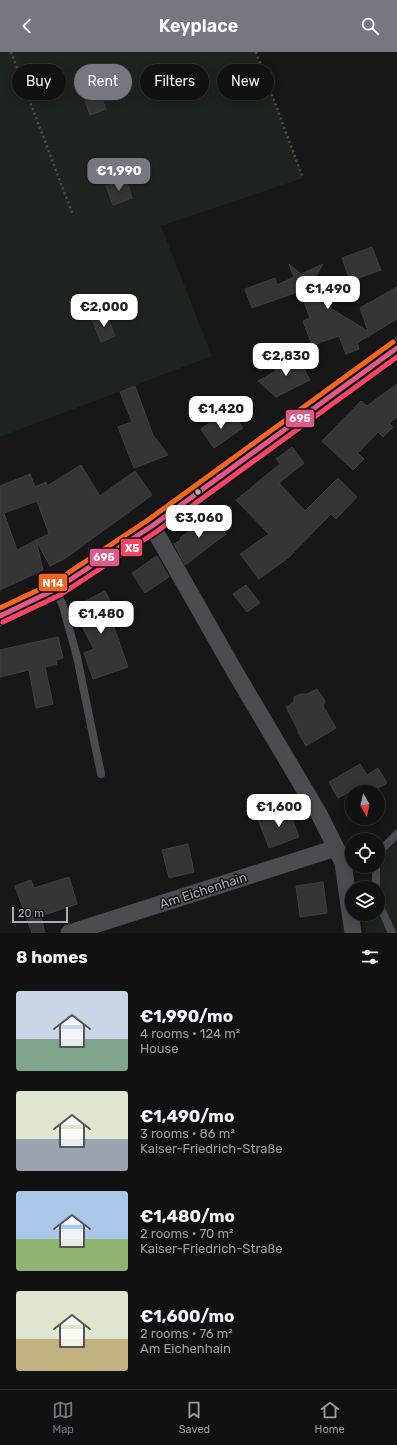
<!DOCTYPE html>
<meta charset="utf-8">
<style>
:root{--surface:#111;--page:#1e1f1f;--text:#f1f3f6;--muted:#9c9d9f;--line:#303131;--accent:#757880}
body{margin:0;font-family:Rubik,sans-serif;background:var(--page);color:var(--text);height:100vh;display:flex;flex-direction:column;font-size:15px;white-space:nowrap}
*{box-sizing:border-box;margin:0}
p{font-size:13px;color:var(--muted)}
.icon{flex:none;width:22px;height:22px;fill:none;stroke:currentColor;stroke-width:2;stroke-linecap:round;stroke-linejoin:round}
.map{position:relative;height:881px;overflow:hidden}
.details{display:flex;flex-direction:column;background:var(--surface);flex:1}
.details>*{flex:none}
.top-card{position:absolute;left:12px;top:12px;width:373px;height:36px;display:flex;gap:8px}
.needle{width:26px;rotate:171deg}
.fabs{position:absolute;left:345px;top:733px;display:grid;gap:8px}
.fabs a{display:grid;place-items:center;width:40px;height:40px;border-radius:50%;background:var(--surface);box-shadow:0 2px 10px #0003,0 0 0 1px var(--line);font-size:20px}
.scale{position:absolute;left:12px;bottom:10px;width:56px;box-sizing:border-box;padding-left:4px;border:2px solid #a8adb8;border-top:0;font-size:11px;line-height:14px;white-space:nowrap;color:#a8adb8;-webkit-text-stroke:3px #111113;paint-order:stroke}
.price{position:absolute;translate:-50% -34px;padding:0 9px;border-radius:8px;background:#fff;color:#222;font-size:13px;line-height:26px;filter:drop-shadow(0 1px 2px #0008)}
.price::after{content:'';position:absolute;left:50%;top:24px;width:12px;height:9px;margin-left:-6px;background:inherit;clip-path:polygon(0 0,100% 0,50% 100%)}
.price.selected{background:var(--accent);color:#fff}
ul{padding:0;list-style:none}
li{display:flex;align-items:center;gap:12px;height:100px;padding:0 16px}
li span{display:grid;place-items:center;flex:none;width:112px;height:80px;border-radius:4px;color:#555}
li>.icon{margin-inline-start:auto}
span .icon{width:48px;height:48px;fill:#fffc;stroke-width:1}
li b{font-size:17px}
h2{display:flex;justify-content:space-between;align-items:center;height:48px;padding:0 16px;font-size:17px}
.chip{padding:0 14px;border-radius:18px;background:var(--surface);box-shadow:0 2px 10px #0003,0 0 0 1px var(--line);font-size:14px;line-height:36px}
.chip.selected{background:var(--accent);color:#fff}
header{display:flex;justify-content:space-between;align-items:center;height:52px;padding:0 16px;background:var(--accent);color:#fff;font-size:18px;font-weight:600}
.menu{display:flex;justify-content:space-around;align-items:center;height:56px;border-top:1px solid var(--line);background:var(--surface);font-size:11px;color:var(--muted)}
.menu a{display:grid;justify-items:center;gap:2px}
.menu .selected{color:var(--accent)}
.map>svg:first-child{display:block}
.green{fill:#1d241e}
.building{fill:#353536;stroke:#3f4043}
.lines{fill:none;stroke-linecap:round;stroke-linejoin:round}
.path{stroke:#4d4e52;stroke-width:2.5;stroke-dasharray:2 3;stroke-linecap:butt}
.service{stroke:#4b4c50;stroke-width:8}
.minor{stroke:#4b4c50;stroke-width:17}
.tertiary{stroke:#4b4c50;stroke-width:21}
.bus-1-casing{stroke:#111113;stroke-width:8}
.bus-2-casing{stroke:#111113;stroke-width:8}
.bus-3-casing{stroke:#111113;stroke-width:8}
.bus-1{stroke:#e15889;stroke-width:5}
.bus-2{stroke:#f34667;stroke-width:5}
.bus-3{stroke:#f26522;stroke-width:5}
.bus-dot{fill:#a8adb8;stroke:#111113;stroke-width:1.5}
.labels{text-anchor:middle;stroke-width:3;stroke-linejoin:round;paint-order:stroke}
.street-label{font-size:13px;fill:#a8adb8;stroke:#111113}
.line-badge{stroke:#111113;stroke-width:1.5}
.badge-label{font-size:11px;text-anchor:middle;font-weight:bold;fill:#fff}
</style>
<header><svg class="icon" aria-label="back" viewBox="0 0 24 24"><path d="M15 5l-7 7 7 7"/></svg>Keyplace<svg class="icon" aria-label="search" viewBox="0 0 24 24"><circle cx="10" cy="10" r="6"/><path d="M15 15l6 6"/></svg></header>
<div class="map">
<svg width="397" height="881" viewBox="0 0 397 881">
<rect width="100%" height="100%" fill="#171717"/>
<!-- green -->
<path class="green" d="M 0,0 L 256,0 L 303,126 L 161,174 L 212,304 L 0,385 Z
M 397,782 L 397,881 L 366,881 L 363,862 L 378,862 L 378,801 Z"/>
<!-- building -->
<path class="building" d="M 99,39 L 106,57 L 90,63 L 84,45 Z
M 126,127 L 132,146 L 113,153 L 106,134 Z
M 372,195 L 381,218 L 350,229 L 342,206 Z
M 289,212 L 301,222 L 323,212 L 312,231 L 322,239 L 310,244 L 368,279 L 360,256 L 397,235 L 397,267 L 357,291 L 359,297 L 346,302 L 339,284 L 312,293 L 303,269 L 310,266 L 300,239 L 252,256 L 245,237 L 275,226 L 277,233 L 294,225 Z
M 106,261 L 115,284 L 101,290 L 92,267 Z
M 296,302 L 310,328 L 276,345 L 258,329 L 276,319 L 273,314 Z
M 397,332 L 397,365 L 389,371 L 393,375 L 383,385 L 378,380 L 358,401 L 364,407 L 353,418 L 322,389 L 361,349 L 367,354 Z
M 135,334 L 153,383 L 168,403 L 134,416 L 118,375 L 132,370 L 120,340 Z
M 221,363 L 225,369 L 234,363 L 243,376 L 214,396 L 201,377 Z
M 292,395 L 304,411 L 279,431 L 305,459 L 338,426 L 357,445 L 336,467 L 331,462 L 288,506 L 259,527 L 240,502 L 269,482 L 236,448 L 280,412 L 276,407 Z
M 81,413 L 100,444 L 135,419 L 152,443 L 66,506 L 50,514 L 36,488 L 49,482 L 37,449 L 4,461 L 17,498 L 36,488 L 43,518 L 0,538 L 0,434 L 30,422 L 35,435 L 46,430 L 47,434 Z
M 212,462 L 226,482 L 185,513 L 174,492 L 181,488 L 180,486 Z
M 157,504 L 169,525 L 145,541 L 132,521 Z
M 246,533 L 260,551 L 247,560 L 233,542 Z
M 105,539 L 120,569 L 113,572 L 128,615 L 93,627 L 84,601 L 94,597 L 72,556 Z
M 58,585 L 63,606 L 56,608 L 57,612 L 45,615 L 53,652 L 36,656 L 29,618 L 0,625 L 0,598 Z
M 317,637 L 325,649 L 323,654 L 336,676 L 306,694 L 298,680 L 298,678 L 286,655 L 294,650 L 294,645 L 301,642 L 307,642 Z
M 360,712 L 367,723 L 378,716 L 387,731 L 371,740 L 349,740 L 338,746 L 329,730 Z
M 288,755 L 299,785 L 269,796 L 258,767 Z
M 188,792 L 194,820 L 169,826 L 162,798 Z
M 69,825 L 77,852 L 41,864 L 45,881 L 32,881 L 15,834 L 31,828 L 34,836 Z
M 323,830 L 327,861 L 300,865 L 296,834 Z"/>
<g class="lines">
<!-- path -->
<path class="path" d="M 11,0 L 73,163
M 256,0 L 303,126"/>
<!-- service -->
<path class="service" d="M 56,538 L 63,554 L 77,605 L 101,722
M 378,801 L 397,782
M 376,836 L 376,814
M 378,850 L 392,881"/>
<!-- minor -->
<path class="minor" d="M 152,474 L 235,620 L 319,762 L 336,796 L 343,811 L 353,881
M 69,881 L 336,796"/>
<!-- tertiary -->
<path class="tertiary" d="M 0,564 L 56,537 L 152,474 L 397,296"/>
<!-- bus-1 casing -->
<g class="bus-1-casing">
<path id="bus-1" d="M 0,564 L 56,537 L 152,474 L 397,296"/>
</g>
<!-- bus-2 casing -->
<g class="bus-2-casing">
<path id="bus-2" d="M 3,570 L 60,543 L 156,480 L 397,305"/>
</g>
<!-- bus-3 casing -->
<g class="bus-3-casing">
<path id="bus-3" d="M 0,556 L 53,531 L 148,468 L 393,290"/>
</g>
<!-- bus-1 -->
<use href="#bus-1" class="bus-1"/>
<!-- bus-2 -->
<use href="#bus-2" class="bus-2"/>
<!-- bus-3 -->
<use href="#bus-3" class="bus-3"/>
</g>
<!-- markers -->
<circle class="bus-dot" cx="198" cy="440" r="3.5"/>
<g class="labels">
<!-- street labels -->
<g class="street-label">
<text transform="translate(203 838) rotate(-18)" y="5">Am Eichenhain</text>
</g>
</g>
<g class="line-badge">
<rect x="285" y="357" width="30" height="19" rx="4" fill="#e15889"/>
<rect x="120" y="486" width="23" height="19" rx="4" fill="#f34667"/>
<rect x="89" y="496" width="31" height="19" rx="4" fill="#e15889"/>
<rect x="38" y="521" width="30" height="19" rx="4" fill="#f26522"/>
</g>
<g class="badge-label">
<text x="300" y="370">695</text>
<text x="132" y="500">X5</text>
<text x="104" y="509">695</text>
<text x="53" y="535">N14</text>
</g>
</svg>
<div class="fabs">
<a><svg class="needle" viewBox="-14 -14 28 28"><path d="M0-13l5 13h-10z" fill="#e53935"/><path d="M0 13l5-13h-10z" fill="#9c9d9f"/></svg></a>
<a><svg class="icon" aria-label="locate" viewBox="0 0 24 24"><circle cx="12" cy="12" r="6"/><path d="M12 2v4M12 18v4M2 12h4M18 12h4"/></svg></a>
<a><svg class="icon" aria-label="layers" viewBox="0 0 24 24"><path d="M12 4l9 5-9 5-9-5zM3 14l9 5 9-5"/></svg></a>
</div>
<div class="scale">20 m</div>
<b class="price selected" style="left:119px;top:140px">€1,990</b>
<b class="price" style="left:328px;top:258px">€1,490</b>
<b class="price" style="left:104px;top:276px">€2,000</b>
<b class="price" style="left:286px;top:325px">€2,830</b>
<b class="price" style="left:221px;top:378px">€1,420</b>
<b class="price" style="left:199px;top:487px">€3,060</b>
<b class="price" style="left:101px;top:583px">€1,480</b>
<b class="price" style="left:279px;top:776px">€1,600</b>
<div class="top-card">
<a class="chip">Buy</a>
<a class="chip selected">Rent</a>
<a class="chip">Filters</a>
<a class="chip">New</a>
</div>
</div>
<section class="details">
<h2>8 homes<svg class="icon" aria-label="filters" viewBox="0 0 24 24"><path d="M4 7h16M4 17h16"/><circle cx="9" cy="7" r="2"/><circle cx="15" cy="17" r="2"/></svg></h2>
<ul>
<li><span style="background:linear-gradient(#c9d6e8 60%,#7fa58c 0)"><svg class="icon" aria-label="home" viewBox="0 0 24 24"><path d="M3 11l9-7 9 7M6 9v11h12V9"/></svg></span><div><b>€1,990/mo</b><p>4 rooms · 124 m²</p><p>House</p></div></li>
<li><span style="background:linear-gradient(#dfe7d0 60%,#9aa5b1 0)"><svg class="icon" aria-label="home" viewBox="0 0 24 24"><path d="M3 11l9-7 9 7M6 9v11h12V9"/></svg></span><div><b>€1,490/mo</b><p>3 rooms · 86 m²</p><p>Kaiser-Friedrich-Straße</p></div></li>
<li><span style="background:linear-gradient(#a9c7e8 60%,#8fb573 0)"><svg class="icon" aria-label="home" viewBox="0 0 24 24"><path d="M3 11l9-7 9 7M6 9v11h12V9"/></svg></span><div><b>€1,480/mo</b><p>2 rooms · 70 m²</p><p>Kaiser-Friedrich-Straße</p></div></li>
<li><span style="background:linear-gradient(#dfe7d0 60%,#c2b280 0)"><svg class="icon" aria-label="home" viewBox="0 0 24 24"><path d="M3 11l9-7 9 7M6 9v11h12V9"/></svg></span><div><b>€1,600/mo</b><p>2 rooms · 76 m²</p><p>Am Eichenhain</p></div></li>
</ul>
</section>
<nav class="menu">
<a class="selected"><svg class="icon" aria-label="map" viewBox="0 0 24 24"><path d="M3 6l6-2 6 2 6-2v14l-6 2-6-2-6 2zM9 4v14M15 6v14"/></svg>Map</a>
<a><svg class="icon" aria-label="saved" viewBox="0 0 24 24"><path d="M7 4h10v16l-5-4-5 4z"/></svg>Saved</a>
<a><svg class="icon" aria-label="home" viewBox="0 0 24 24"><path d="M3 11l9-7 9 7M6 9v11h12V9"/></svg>Home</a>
</nav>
